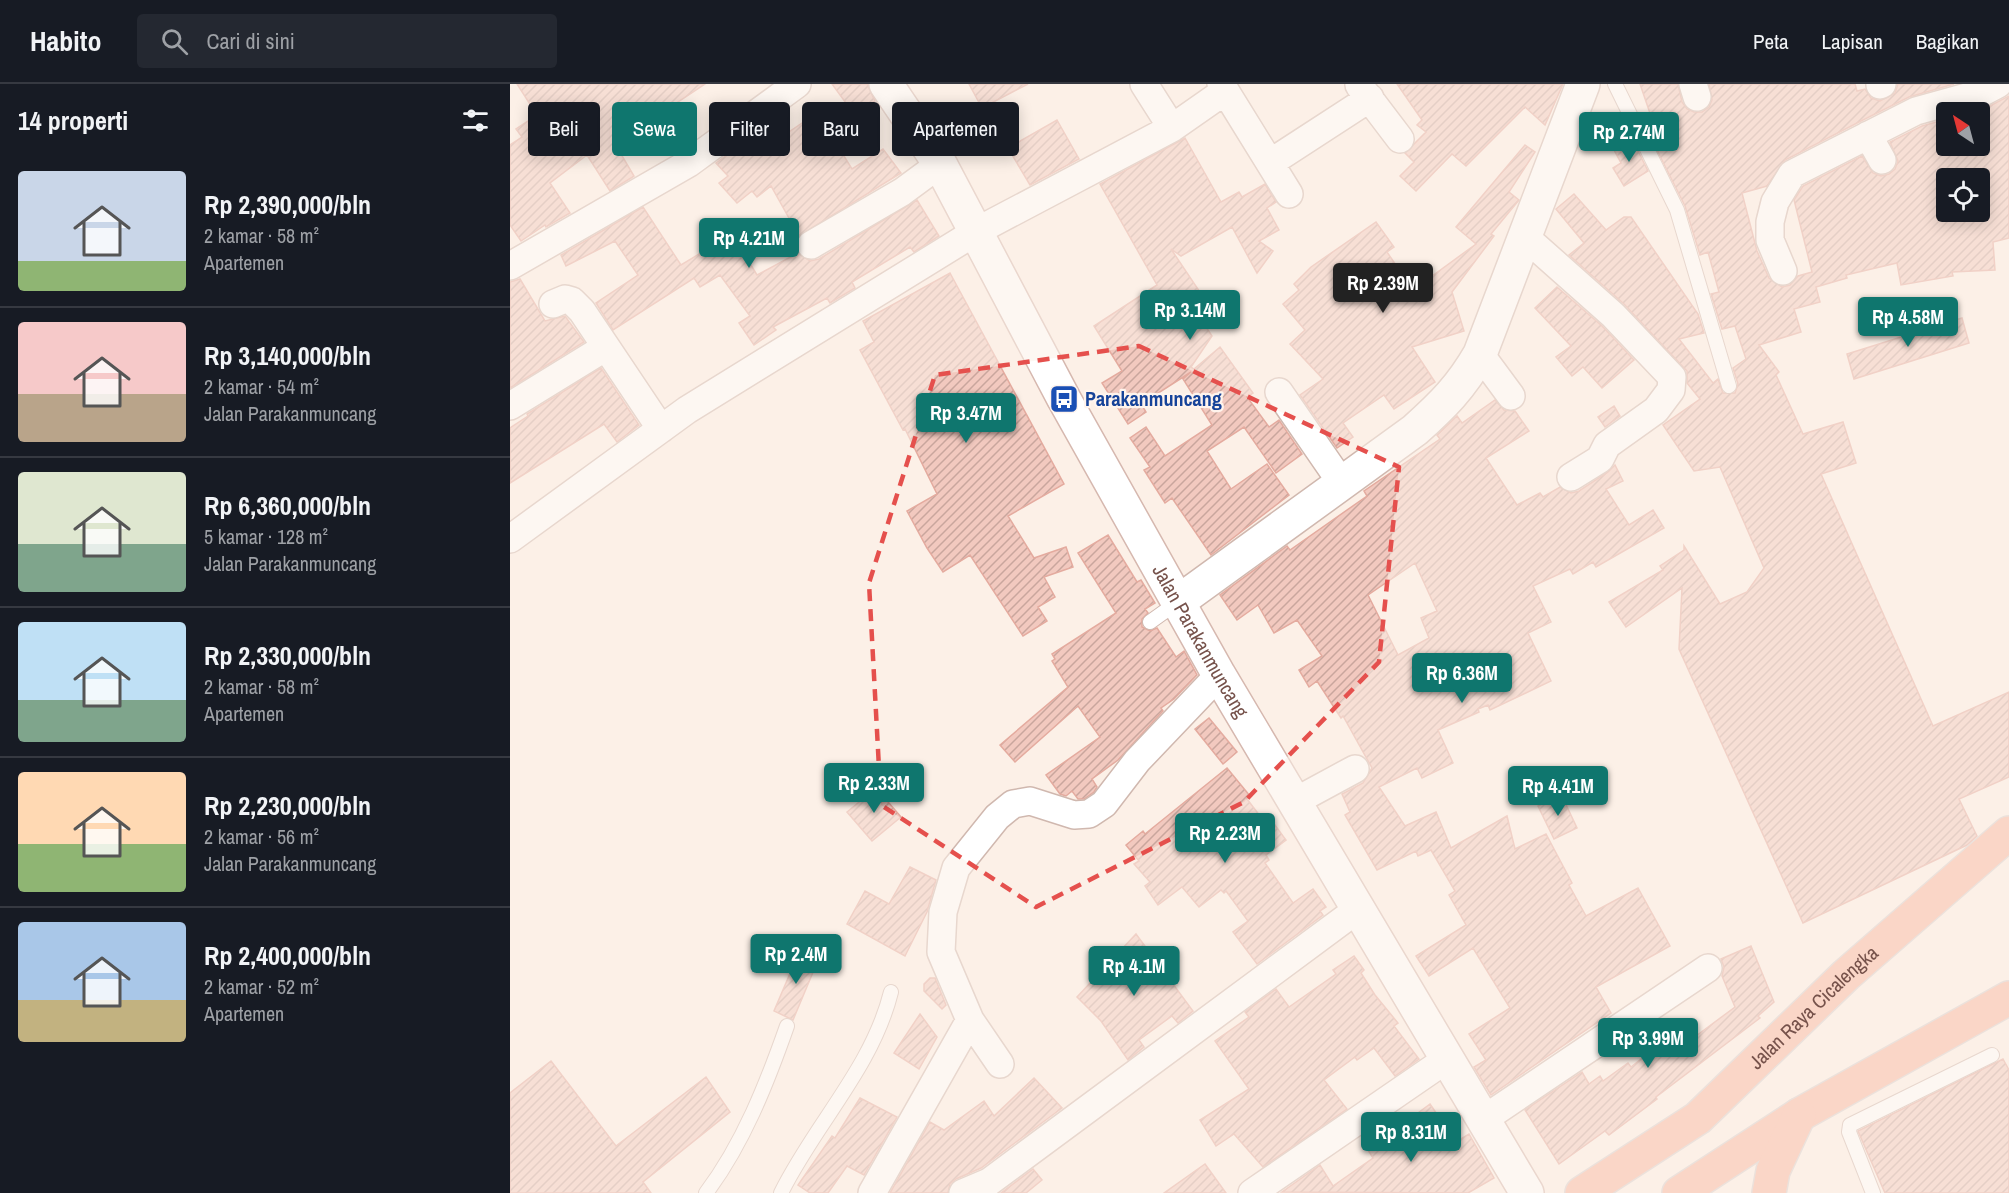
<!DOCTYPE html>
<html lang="id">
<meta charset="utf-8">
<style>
:root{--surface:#171b24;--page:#242831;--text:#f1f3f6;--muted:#9ea1a6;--line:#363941;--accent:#0f766e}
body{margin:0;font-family:"Archivo Narrow",sans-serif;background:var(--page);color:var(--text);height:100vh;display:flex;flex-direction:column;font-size:22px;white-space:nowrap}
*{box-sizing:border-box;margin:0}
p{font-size:20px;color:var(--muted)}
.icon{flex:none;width:33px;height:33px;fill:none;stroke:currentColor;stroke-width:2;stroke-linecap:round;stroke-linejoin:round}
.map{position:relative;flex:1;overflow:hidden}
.drawer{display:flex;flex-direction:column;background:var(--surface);width:510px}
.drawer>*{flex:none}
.banner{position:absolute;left:18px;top:18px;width:570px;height:54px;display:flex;gap:12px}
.needle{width:39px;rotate:324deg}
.controls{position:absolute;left:1426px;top:18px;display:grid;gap:12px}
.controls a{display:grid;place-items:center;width:54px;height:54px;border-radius:6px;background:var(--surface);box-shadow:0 3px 15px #0003;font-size:30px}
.price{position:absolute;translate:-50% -51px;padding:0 14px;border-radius:6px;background:var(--accent);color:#fff;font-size:20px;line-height:39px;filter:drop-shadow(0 2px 3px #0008)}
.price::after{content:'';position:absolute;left:50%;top:36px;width:18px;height:14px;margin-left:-9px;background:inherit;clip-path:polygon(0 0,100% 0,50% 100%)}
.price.selected{background:#222;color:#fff}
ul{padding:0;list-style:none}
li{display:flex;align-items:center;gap:18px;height:150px;padding:0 18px}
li+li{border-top:2px solid var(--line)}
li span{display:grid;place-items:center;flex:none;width:168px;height:120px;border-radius:6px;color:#555}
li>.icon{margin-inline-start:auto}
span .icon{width:72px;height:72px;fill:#fffc;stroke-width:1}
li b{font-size:26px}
h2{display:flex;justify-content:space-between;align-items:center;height:72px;padding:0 18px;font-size:26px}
.chip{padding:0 21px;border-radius:6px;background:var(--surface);box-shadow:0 3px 15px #0003;font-size:21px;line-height:54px}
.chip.selected{background:var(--accent);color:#fff}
header{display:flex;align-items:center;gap:36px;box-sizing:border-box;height:84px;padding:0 30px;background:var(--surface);border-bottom:2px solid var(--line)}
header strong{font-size:28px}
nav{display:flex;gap:33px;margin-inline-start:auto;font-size:21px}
.search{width:420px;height:54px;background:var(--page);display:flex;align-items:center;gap:15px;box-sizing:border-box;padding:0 21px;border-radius:6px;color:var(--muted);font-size:22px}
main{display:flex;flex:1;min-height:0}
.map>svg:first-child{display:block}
.building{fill:url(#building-hatch);stroke:#e4ab9f;stroke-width:1.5;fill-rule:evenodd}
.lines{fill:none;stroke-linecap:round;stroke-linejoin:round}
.service-casing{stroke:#d0b8af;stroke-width:16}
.minor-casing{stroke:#d0b8af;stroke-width:30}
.tertiary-casing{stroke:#d0b8af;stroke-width:36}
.secondary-casing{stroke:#d6b8af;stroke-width:36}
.trunk-casing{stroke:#d9cfcd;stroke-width:36}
.service{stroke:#fff;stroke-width:14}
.minor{stroke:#fff;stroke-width:27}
.tertiary{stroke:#fff;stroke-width:33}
.secondary{stroke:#fff;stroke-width:33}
.trunk{stroke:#f8b59f;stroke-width:33}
.marked{fill:none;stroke:#e5504d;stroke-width:4.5;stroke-dasharray:12 8;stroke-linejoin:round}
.labels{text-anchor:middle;stroke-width:4.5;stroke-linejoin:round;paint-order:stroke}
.transit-label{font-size:20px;font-weight:bold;fill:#164399;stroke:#fff4ed;text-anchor:start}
.street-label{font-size:20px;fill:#76524b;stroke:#fff4ed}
</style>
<header>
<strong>Habito</strong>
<div class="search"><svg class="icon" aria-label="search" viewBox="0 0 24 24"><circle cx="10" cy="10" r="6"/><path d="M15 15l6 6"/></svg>Cari di sini</div>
<nav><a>Peta</a><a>Lapisan</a><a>Bagikan</a></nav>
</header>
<main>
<section class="drawer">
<h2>14 properti<svg class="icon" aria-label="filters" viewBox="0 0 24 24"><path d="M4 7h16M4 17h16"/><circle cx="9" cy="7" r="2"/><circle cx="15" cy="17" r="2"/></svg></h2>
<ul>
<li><span style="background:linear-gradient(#c9d6e8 75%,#8fb573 0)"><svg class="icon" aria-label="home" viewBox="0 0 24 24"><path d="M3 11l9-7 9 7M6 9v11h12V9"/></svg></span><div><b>Rp 2,390,000/bln</b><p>2 kamar · 58 m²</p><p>Apartemen</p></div></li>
<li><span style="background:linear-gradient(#f6c9c9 60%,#b9a48a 0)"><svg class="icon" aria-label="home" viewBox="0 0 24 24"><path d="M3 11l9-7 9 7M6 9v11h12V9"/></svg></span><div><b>Rp 3,140,000/bln</b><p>2 kamar · 54 m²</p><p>Jalan Parakanmuncang</p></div></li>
<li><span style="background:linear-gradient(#dfe7d0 60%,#7fa58c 0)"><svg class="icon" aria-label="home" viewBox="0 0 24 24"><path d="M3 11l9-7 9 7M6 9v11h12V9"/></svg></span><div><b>Rp 6,360,000/bln</b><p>5 kamar · 128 m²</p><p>Jalan Parakanmuncang</p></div></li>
<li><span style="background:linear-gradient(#bfe0f5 65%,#7fa58c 0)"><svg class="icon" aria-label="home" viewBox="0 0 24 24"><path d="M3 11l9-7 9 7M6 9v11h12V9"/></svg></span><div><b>Rp 2,330,000/bln</b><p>2 kamar · 58 m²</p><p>Apartemen</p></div></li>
<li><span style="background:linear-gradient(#ffd9b3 60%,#8fb573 0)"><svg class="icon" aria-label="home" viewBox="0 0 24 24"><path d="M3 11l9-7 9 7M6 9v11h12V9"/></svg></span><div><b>Rp 2,230,000/bln</b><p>2 kamar · 56 m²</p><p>Jalan Parakanmuncang</p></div></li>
<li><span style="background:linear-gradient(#a9c7e8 65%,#c2b280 0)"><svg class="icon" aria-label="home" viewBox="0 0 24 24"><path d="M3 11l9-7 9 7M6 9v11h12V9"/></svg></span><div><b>Rp 2,400,000/bln</b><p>2 kamar · 52 m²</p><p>Apartemen</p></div></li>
</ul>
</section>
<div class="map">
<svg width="1499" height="1109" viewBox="0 0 1499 1109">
<defs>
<pattern id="building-hatch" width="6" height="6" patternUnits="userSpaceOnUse" patternTransform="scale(1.5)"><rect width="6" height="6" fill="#f2c9bf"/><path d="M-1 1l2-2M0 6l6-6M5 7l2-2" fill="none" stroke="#c9a69d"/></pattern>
</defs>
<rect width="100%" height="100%" fill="#fcf0e7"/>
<!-- building -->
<path class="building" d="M 7,0 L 195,0 L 105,60 L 124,92 L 121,94 L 100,107 L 77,71 L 40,99 L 60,129 L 36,143 L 35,141 L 11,157 L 0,141 L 0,61 L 12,53 L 6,45 L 27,31 Z
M 322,0 L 357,0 L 365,17 L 344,30 Z
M 459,0 L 518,0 L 472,24 Z
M 887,0 L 1053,0 L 1035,41 L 1015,23 L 956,82 L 942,70 L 906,107 L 890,92 L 904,78 L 895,69 L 916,48 L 907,41 L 912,36 Z
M 1130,0 L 1168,0 L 1172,18 L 1177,25 L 1184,28 L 1192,28 L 1199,23 L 1202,16 L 1199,0 L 1345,0 L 1347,7 L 1355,5 L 1361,14 L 1370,17 L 1385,9 L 1388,0 L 1444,0 L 1399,13 L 1351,37 L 1275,76 L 1257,102 L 1232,109 L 1247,167 L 1259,194 L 1272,203 L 1280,201 L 1288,192 L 1302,188 L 1284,116 L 1293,102 L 1352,72 L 1363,89 L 1371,92 L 1379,90 L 1385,85 L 1388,77 L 1380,58 L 1412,42 L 1437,35 L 1437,62 L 1470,62 L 1470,28 L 1460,28 L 1478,23 L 1499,12 L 1499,154 L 1483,158 L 1485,186 L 1442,188 L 1443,192 L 1391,201 L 1387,179 L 1336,191 L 1337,194 L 1306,203 L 1310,218 L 1284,225 L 1291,248 L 1249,261 L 1269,288 L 1266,291 L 1293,350 L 1333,338 L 1346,379 L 1311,390 L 1423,642 L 1499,608 L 1499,693 L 1449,715 L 1467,752 L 1457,761 L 1293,839 L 1169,565 L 1172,504 L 1116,543 L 1099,518 L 1153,486 L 1150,482 L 1174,466 L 1174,462 L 1210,520 L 1237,508 L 1254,484 L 1210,383 L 1184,387 L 1153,341 L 1190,315 L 1177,299 L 1177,287 L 1114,220 L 1059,171 L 1074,159 L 1046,125 L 1064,110 L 1096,146 L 1114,133 L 1121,133 L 1188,230 L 1194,249 L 1169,255 L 1203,299 L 1208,295 L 1213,309 L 1225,309 L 1228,300 L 1223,284 L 1236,275 L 1225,242 L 1212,245 L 1201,210 L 1209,208 L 1198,168 L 1190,171 L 1175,122 L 1137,46 L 1144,41 ZM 1437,94 L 1470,94 L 1470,128 L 1437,128 Z
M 309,32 L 342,85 L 373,65 L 391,89 L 289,152 L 261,102 L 247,113 L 242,107 L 227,119 L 209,99 L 218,92 L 206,79 L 256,42 L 267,56 L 295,37 L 297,40 Z
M 547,36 L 569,75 L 520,101 L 498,64 Z
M 675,54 L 711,118 L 729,108 L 732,113 L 755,100 L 766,118 L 757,124 L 769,146 L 749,157 L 763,167 L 747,189 L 722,143 L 671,172 L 661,165 L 706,232 L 694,240 L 702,252 L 681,283 L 684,285 L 710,263 L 743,309 L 737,313 L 759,343 L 769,336 L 792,370 L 766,389 L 734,343 L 697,367 L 721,405 L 757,380 L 779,411 L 701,471 L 662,414 L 655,419 L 634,386 L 640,383 L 620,354 L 636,343 L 655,372 L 702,341 L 673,295 L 681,288 L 631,320 L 636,328 L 618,340 L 592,299 L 612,287 L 584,242 L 647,201 L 590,100 Z
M 1122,55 L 1138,87 L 1114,102 L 1103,84 L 1111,79 L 1104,66 Z
M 1015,61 L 1025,68 L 999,108 L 1009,116 L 981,150 L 984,152 L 942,208 L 954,247 L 902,263 L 925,298 L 884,325 L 874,311 L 833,339 L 843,353 L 827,364 L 790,311 L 813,295 L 780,260 L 795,246 L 773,220 L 789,206 L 784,200 L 801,183 L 866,138 L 884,163 L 877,168 L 903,206 L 966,160 L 946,143 Z
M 407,116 L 429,152 L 404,168 L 400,163 L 342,198 L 345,204 L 320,219 L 317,214 L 263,243 L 266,246 L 244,261 L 229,239 L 240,232 L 210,191 L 190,203 L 184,194 L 103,246 L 86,219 L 128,191 L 105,157 L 56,182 L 51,171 L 133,123 L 171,181 L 222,150 L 247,191 L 288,169 L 300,177 L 309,175 Z
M 440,189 L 554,400 L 498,432 L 524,474 L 556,463 L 563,483 L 534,493 L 545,513 L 528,523 L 537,537 L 513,552 L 460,471 L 433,488 L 417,464 L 397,427 L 427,410 L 395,345 L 393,346 L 350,266 L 364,258 L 353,237 Z
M 10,195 L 35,237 L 55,232 L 74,258 L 0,304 L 0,198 Z
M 1047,203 L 1092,242 L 1124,276 L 1092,304 L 1073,283 L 1062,292 L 1046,273 L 1061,262 L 1025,224 Z
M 1452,234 L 1459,259 L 1344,295 L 1337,270 Z
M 91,284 L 129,341 L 107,358 L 94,340 L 0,399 L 0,344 L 18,332 L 17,330 Z
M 985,316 L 994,326 L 1005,327 L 1019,347 L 976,374 L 1007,421 L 1030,409 L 1033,413 L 1050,403 L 1061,409 L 1069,407 L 1098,388 L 1105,381 L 1113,397 L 1096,405 L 1119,441 L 1143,426 L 1154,444 L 1086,483 L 1083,478 L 1063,490 L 1060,485 L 1023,502 L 1041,538 L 1018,549 L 1041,597 L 980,626 L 978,621 L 968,625 L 969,628 L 928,646 L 943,679 L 912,694 L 907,684 L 869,703 L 895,742 L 926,728 L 941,764 L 997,732 L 1005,765 L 1036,750 L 1062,799 L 1059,801 L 1076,832 L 1128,804 L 1160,862 L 1086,903 L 1101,929 L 981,1011 L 964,983 L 976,976 L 959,950 L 1000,924 L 963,864 L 919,892 L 906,872 L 956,841 L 939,811 L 945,807 L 921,766 L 908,772 L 906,767 L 867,786 L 835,731 L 840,728 L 832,710 L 853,699 L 862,684 L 833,632 L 831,634 L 807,597 L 799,603 L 789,586 L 812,572 L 787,536 L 764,549 L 748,521 L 727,536 L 710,511 L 777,462 L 780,466 L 857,412 L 854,407 L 930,355 L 927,351 L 947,332 L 952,339 ZM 905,479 L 927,527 L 911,534 L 919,554 L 888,571 L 858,511 Z
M 1104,322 L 1110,332 L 1095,343 L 1088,333 Z
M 598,451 L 627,498 L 631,496 L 645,519 L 635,525 L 638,529 L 632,535 L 632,543 L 640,547 L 647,544 L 666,573 L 674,567 L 687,591 L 664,615 L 651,624 L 653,627 L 608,676 L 582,695 L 587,703 L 584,708 L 574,715 L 568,715 L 562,707 L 556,712 L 550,710 L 536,691 L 590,653 L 568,622 L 505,678 L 490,661 L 558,603 L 542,577 L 545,575 L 542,570 L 606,529 L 568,469 Z
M 699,634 L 727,668 L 713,680 L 685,645 Z
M 717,684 L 740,712 L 737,715 L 760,745 L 765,741 L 776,756 L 756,771 L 759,776 L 755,779 L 783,819 L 803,805 L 816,823 L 810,827 L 813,831 L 747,880 L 723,848 L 738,837 L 716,807 L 714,809 L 711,806 L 689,823 L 672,803 L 648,821 L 635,802 L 640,798 L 624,780 L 629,777 L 616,761 L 633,747 L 635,750 Z
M 366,704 L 391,733 L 362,757 L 337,728 Z
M 1051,710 L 1067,744 L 1044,755 L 1028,722 Z
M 400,783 L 426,796 L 417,828 L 395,872 L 337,840 L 355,807 L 379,820 Z
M 626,850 L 683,927 L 668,939 L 662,932 L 629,956 L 634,963 L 618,976 L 591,937 L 567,913 Z
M 1241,862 L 1264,918 L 1248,932 L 1250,934 L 1146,1013 L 1147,1015 L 1099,1051 L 1095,1047 L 1049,1080 L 1015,1026 L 1072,988 L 1079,1000 L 1090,992 L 1093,997 L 1118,979 L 1121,983 L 1173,942 L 1182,955 L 1225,923 L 1212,892 L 1214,883 L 1211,875 Z
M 290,866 L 309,874 L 283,936 L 264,927 Z
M 844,872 L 854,886 L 851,889 L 865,911 L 888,939 L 884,942 L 909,975 L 885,992 L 864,964 L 847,976 L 845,973 L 814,996 L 837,1025 L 753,1083 L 724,1050 L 706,1062 L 690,1036 L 739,1005 L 705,957 L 739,933 L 735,928 L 766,905 L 779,923 L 826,890 L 823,886 Z
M 420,894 L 425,894 L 436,921 L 432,925 L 414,907 L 414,900 Z
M 410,930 L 427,953 L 409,985 L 384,969 Z
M 1493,975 L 1499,986 L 1499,1109 L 1375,1109 L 1348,1047 Z
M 41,977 L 106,1062 L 196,993 L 220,1028 L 133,1098 L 141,1109 L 0,1109 L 0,1009 Z
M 524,994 L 552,1024 L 471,1084 L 446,1095 L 440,1100 L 438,1109 L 380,1109 L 420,1038 L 434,1046 L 474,1017 L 484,1032 Z
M 350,1014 L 387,1033 L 354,1091 L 337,1082 L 318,1109 L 300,1109 L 288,1101 L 322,1052 L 325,1054 Z
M 920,1020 L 946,1058 L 959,1050 L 984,1094 L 958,1109 L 772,1108 L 810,1081 L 823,1102 L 863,1074 L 858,1066 Z
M 695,1080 L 716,1109 L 654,1109 Z
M 523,1085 L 532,1096 L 516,1109 L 491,1109 Z"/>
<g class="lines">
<!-- service casing -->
<g class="service-casing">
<path id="service" d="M 1105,0 L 1167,126 L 1219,302
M 640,538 L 668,518
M 196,1109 C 233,1060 257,999 277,942
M 271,1109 C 305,1040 362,984 381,908
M 1363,1109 L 1339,1048 L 1340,1041 L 1482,971"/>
</g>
<!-- minor casing -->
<g class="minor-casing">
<path id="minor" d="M 634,0 L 662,44
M 711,0 L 779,110
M 1183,0 L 1187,13
M 849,1 L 890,55
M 1370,1 L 1372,0
M 1358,51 L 1372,76
M 760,79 L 860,14
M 1014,152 L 1103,231 L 1162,293 L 1161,306 L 1146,326 L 1097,361 L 1090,375 L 1061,393
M 301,161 L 392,108 L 430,80
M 0,182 L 179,79 L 287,0
M 1273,187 L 1260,156 L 1260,138 L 1265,118 L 1282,90 L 1406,27 L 1471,9 L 1488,0
M 43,220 L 55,215 L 62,217 L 72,227 L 151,345
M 970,270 L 1001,312
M 769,308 L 831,398
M 0,322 L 96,263
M 0,455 L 177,326 L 467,147 L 662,44 L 715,7
M 784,718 L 845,685
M 460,936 L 490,980
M 974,1035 L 1198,884
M 362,1109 L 460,936 L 431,868 L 433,828 L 446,784 L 487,733 L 503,720 L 520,717 L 564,731 L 579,730 L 594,720 L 627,677 L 709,591
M 453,1109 L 479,1098 L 848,825
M 742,1109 L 937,975"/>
</g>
<!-- tertiary casing -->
<g class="tertiary-casing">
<path id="tertiary" d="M 668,518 L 905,346 C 933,321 951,303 970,270 L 1073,0"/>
</g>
<!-- secondary casing -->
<g class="secondary-casing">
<g id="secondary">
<path id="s1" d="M 376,0 L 430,80 L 554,315 L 709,591 L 1017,1109"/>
</g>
</g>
<!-- trunk casing -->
<g class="trunk-casing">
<g id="trunk">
<path id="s2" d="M 1072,1109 L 1188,1034 L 1336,891 L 1499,749"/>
<path d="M 1169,1109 L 1289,1031 L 1499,914"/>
<path d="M 1259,1109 L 1263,1087 L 1289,1031"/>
</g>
</g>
<!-- service -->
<use href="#service" class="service"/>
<!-- minor -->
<use href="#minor" class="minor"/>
<!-- tertiary -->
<use href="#tertiary" class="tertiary"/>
<!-- secondary -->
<use href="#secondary" class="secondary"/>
<!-- trunk -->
<use href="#trunk" class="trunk"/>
</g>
<!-- marked area -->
<path d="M0 0H1499V1109H0ZM 629,262 L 889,383 L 869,578 L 734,718 L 526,823 L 371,721 L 359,499 L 425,291 Z" fill="#fcf0e7" fill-opacity=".55" fill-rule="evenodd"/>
<path class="marked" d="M 629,262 L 889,383 L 869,578 L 734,718 L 526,823 L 371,721 L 359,499 L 425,291 Z"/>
<!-- icons -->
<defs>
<g id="bus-square" transform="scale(1.5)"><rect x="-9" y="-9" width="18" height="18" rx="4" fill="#1a4fb4" stroke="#fff4ed"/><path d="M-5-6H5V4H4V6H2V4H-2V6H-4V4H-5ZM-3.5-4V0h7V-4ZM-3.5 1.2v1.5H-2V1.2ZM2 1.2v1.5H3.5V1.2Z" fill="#fff"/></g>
</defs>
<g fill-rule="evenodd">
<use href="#bus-square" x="554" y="315"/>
</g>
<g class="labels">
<!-- transit labels -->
<g class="transit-label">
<text x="575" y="322">Parakanmuncang</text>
</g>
<!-- street labels -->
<g class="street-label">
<text dy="7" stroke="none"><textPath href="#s1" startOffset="640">Jalan Parakanmuncang</textPath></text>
<text dy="7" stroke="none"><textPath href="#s2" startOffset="298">Jalan Raya Cicalengka</textPath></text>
</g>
</g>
</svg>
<div class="controls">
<a><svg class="needle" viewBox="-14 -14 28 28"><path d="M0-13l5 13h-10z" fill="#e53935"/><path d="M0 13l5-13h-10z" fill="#9ea1a6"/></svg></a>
<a><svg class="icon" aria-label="locate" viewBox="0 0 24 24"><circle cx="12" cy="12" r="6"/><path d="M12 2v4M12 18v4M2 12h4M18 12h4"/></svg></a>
</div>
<b class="price" style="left:1119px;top:79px">Rp 2.74M</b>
<b class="price" style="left:239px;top:185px">Rp 4.21M</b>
<b class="price selected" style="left:873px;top:230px">Rp 2.39M</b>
<b class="price" style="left:680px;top:257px">Rp 3.14M</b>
<b class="price" style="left:1398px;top:264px">Rp 4.58M</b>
<b class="price" style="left:456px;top:360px">Rp 3.47M</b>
<b class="price" style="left:952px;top:620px">Rp 6.36M</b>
<b class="price" style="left:364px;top:730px">Rp 2.33M</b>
<b class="price" style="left:1048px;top:733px">Rp 4.41M</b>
<b class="price" style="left:715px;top:780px">Rp 2.23M</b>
<b class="price" style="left:286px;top:901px">Rp 2.4M</b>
<b class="price" style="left:624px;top:913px">Rp 4.1M</b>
<b class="price" style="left:1138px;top:985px">Rp 3.99M</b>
<b class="price" style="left:901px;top:1079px">Rp 8.31M</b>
<div class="banner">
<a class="chip">Beli</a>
<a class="chip selected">Sewa</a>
<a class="chip">Filter</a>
<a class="chip">Baru</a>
<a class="chip">Apartemen</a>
</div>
</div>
</main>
